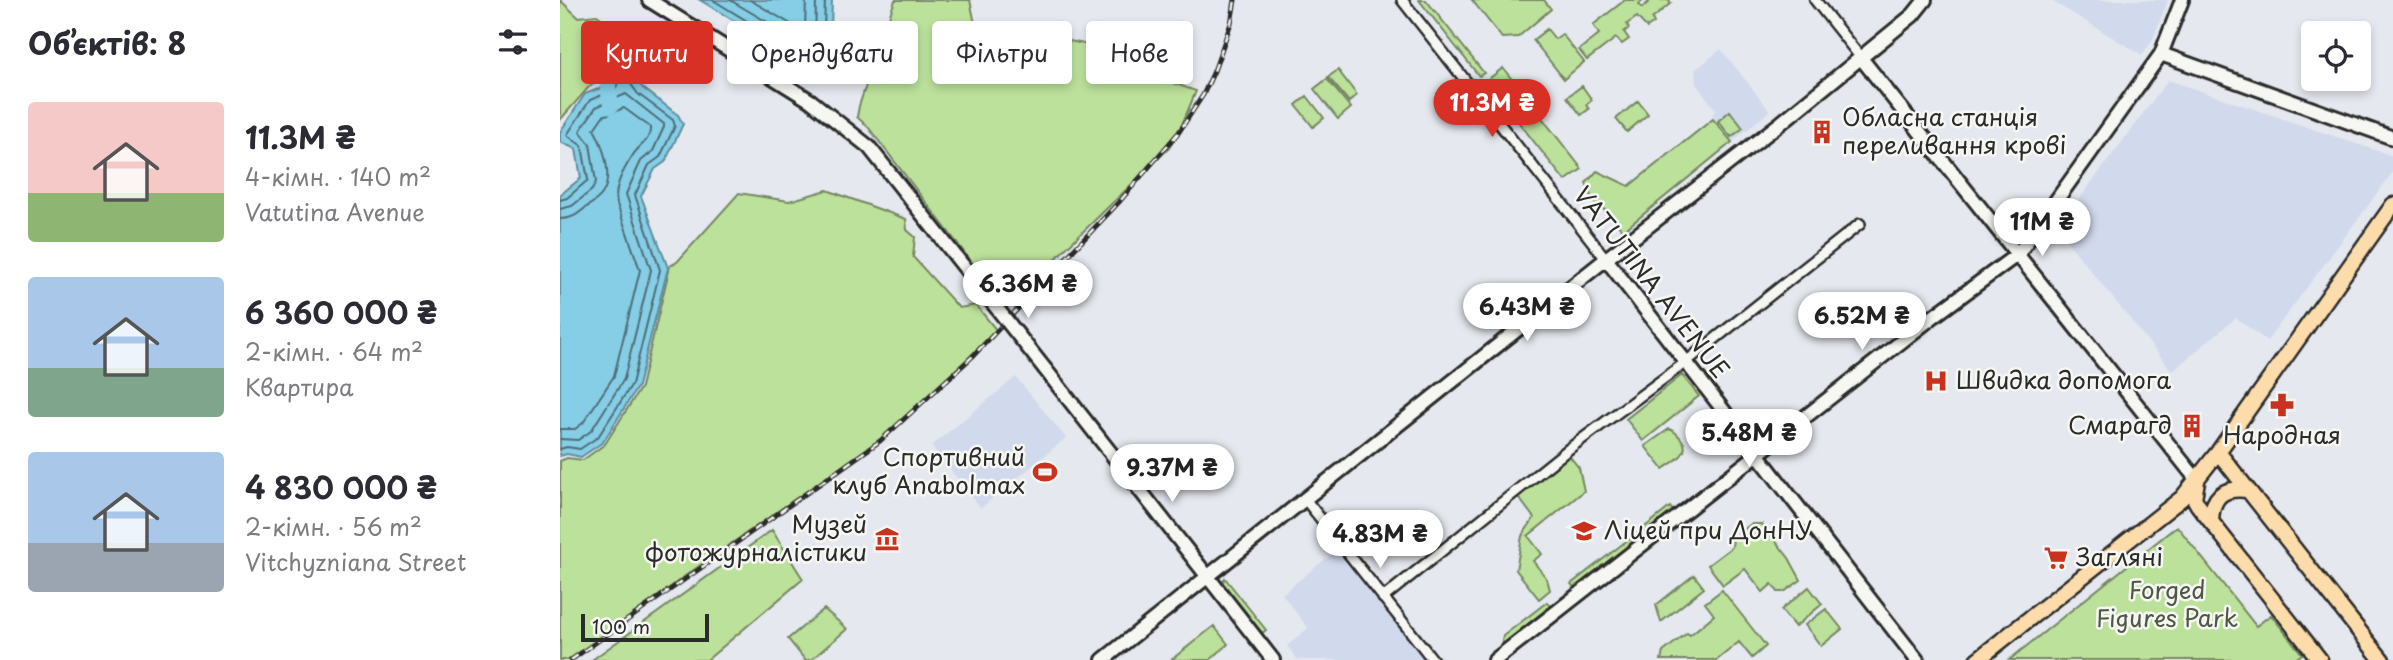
<!DOCTYPE html>
<html lang="uk">
<meta charset="utf-8">
<style>
:root{--surface:#fff;--page:#f7f7f7;--text:#2b2b33;--muted:#7c7c81;--accent:#d93025}
body{margin:0;font-family:"Playpen Sans",sans-serif;background:var(--page);color:var(--text);height:100vh;display:flex;flex-direction:column;font-size:26px;white-space:nowrap}
*{box-sizing:border-box;margin:0}
p{font-size:23px;color:var(--muted)}
.icon{flex:none;width:38px;height:38px;fill:none;stroke:currentColor;stroke-width:2;stroke-linecap:round;stroke-linejoin:round}
.map{position:relative;flex:1;overflow:hidden}
.panel{display:flex;flex-direction:column;background:var(--surface);width:560px}
.panel>*{flex:none}
.banner{position:absolute;left:21px;top:21px;width:665px;height:63px;display:flex;gap:14px}
.tools{position:absolute;left:1741px;top:21px;display:grid;gap:14px}
.tools a{display:grid;place-items:center;width:70px;height:70px;border-radius:7px;background:var(--surface);box-shadow:0 4px 10px #0003;font-size:35px}
.scale{position:absolute;left:21px;bottom:18px;width:128px;box-sizing:border-box;padding-left:7px;border:4px solid #2b2b2b;border-top:0;font-size:19px;line-height:24px;white-space:nowrap;color:#2b2b2b;-webkit-text-stroke:5px #f6f6f2;paint-order:stroke}
.price{position:absolute;translate:-50% -60px;padding:0 16px;border-radius:24px;background:#fff;color:#222;font-size:23px;line-height:46px;filter:drop-shadow(0 2px 4px #0008)}
.price::after{content:'';position:absolute;left:50%;top:42px;width:21px;height:16px;margin-left:-10px;background:inherit;clip-path:polygon(0 0,100% 0,50% 100%)}
.price.active{background:var(--accent);color:#fff}
ul{padding:0;list-style:none}
li{display:flex;align-items:center;gap:21px;height:175px;padding:0 28px}
li span{display:grid;place-items:center;flex:none;width:196px;height:140px;border-radius:7px;color:#555}
li>.icon{margin-inline-start:auto}
span .icon{width:84px;height:84px;fill:#fffc;stroke-width:1}
li b{font-size:30px}
h2{display:flex;justify-content:space-between;align-items:center;height:84px;padding:0 28px;font-size:30px}
.chip{padding:0 24px;border-radius:7px;background:var(--surface);box-shadow:0 4px 10px #0003;font-size:24px;line-height:63px}
.chip.active{background:var(--accent);color:#fff}
main{display:flex;flex:1;min-height:0}
.map>svg:first-child{display:block}
.built{fill:#d1d9ec}
.green{fill:#bce19b;stroke:#748663;stroke-width:2}
.water{fill:#85cee6;stroke:#618d9b;stroke-width:2}
.lines{fill:none;stroke-linecap:round;stroke-linejoin:round}
.shore{stroke:#4f6c76;stroke-width:2}
.river{stroke:#85cee6;stroke-width:16}
.street-casing{stroke:#2b2b2b;stroke-width:14}
.secondary-casing{stroke:#2b2b2b;stroke-width:18}
.primary-casing{stroke:#2b2b2b;stroke-width:19}
.street{stroke:#f6f6f2;stroke-width:9}
.secondary{stroke:#f6f6f2;stroke-width:12}
.primary{stroke:#fddcac;stroke-width:14}
.rail-casing{stroke:#2b2b2b;stroke-width:5}
.rail{stroke:#f6f6f2;stroke-width:2.5;stroke-dasharray:8;stroke-linecap:butt}
.secondary-bridge-casing{stroke:#2b2b2b;stroke-width:18;stroke-linecap:butt}
.secondary-bridge{stroke:#f6f6f2;stroke-width:12}
.labels{text-anchor:middle;stroke-width:5;stroke-linejoin:round;paint-order:stroke}
.poi-label{font-size:24px;fill:#2b2b2b;stroke:#f6f6f2;text-anchor:start}
.street-label{font-size:24px;fill:#2b2b2b;stroke:#f6f6f2}
.park-label{font-size:24px;fill:#4f5847;stroke:#f6f6f2}
</style>
<main>
<section class="panel">
<h2>Об’єктів: 8<svg class="icon" aria-label="filters" viewBox="0 0 24 24"><path d="M4 7h16M4 17h16"/><circle cx="9" cy="7" r="2"/><circle cx="15" cy="17" r="2"/></svg></h2>
<ul>
<li><span style="background:linear-gradient(#f6c9c9 65%,#8fb573 0)"><svg class="icon" aria-label="home" viewBox="0 0 24 24"><path d="M3 11l9-7 9 7M6 9v11h12V9"/></svg></span><div><b>11.3M ₴</b><p>4-кімн. · 140 m²</p><p>Vatutina Avenue</p></div></li>
<li><span style="background:linear-gradient(#a9c7e8 65%,#7fa58c 0)"><svg class="icon" aria-label="home" viewBox="0 0 24 24"><path d="M3 11l9-7 9 7M6 9v11h12V9"/></svg></span><div><b>6 360 000 ₴</b><p>2-кімн. · 64 m²</p><p>Квартира</p></div></li>
<li><span style="background:linear-gradient(#a9c7e8 65%,#9aa5b1 0)"><svg class="icon" aria-label="home" viewBox="0 0 24 24"><path d="M3 11l9-7 9 7M6 9v11h12V9"/></svg></span><div><b>4 830 000 ₴</b><p>2-кімн. · 56 m²</p><p>Vitchyzniana Street</p></div></li>
</ul>
</section>
<div class="map">
<svg width="1833" height="660" viewBox="0 0 1833 660">
<rect width="100%" height="100%" fill="#e5e9ef"/>
<filter id="ink" filterUnits="userSpaceOnUse"><feTurbulence type="fractalNoise" baseFrequency=".0143" numOctaves="2"/><feDisplacementMap in="SourceGraphic" scale="14" xChannelSelector="R" yChannelSelector="G"/><feConvolveMatrix kernelMatrix="1 2 1 2 8 2 1 2 1" color-interpolation-filters="sRGB"/></filter>
<g filter="url(#ink)">
<!-- built -->
<path class="built" d="M 1490,0 L 1608,0 L 1592,41 L 1582,55 Z
M 1161,49 L 1210,111 L 1173,141 L 1152,114 L 1156,110 L 1136,84 L 1135,70 Z
M 1608,80 L 1833,156 L 1833,172 L 1707,341 L 1676,318 L 1612,371 L 1497,229 Z
M 456,377 L 506,438 L 421,508 L 371,446 Z
M 778,549 L 869,660 L 738,660 L 727,646 L 748,628 L 722,594 Z"/>
<!-- green -->
<path class="green" d="M 0,0 L 18,17 L 37,15 L 59,31 L 47,50 L 44,77 L 28,88 L 0,120 Z
M 335,0 L 410,0 L 417,33 L 471,33 L 524,44 L 564,55 L 613,83 L 636,91 L 619,132 L 609,148 L 501,253 L 459,302 L 450,298 L 447,308 L 308,127 L 297,117 L 299,106 Z
M 859,0 L 866,0 L 924,73 L 919,76 Z
M 912,0 L 984,0 L 991,9 L 958,37 L 942,38 Z
M 1065,0 L 1084,0 L 1079,4 L 1082,8 L 1091,0 L 1108,0 L 1111,3 L 1092,19 L 1094,23 L 1087,28 L 1077,17 L 1067,24 L 1069,28 L 1064,32 L 1069,39 L 1062,44 L 1056,38 L 1027,60 L 1019,50 L 1039,34 L 1033,25 Z
M 987,29 L 995,39 L 1002,34 L 1024,62 L 1004,79 L 973,40 Z
M 943,68 L 1022,169 L 1005,181 L 926,81 Z
M 778,70 L 797,95 L 789,102 L 768,77 Z
M 767,79 L 791,108 L 778,119 L 754,89 Z
M 1022,86 L 1032,100 L 1026,105 L 1029,109 L 1021,115 L 1007,97 Z
M 747,96 L 764,118 L 753,127 L 736,105 Z
M 1078,101 L 1088,114 L 1067,132 L 1056,119 Z
M 1170,111 L 1183,128 L 1171,137 L 1158,121 Z
M 1153,119 L 1172,142 L 1063,231 L 1046,211 L 1033,202 L 1026,183 L 1037,171 L 1069,186 Z
M 267,190 L 346,219 L 347,230 L 355,237 L 353,257 L 399,308 L 416,305 L 437,331 L 320,440 L 125,576 L 13,660 L 0,660 L 0,461 L 7,458 L 23,460 L 45,444 L 81,387 L 110,266 L 117,262 L 179,193 L 229,201 Z
M 1122,375 L 1139,396 L 1083,441 L 1066,419 Z
M 1109,429 C 1115,431 1118,434 1122,440 C 1132,453 1113,462 1103,469 L 1085,446 Z
M 1007,453 L 1019,468 L 1024,491 L 968,536 L 982,554 L 973,561 L 987,579 L 990,590 L 979,599 L 956,570 L 962,536 L 974,518 L 956,494 Z
M 1110,507 L 1115,514 L 1086,537 L 1075,535 Z
M 1191,524 L 1202,524 L 1229,558 L 1241,580 L 1224,592 L 1218,592 L 1212,584 L 1203,592 L 1185,569 L 1163,585 L 1148,565 L 1172,547 L 1173,538 Z
M 1617,526 L 1696,626 L 1711,615 L 1742,654 L 1734,660 L 1449,660 Z
M 212,530 L 243,579 L 147,660 L 32,660 Z
M 1069,539 L 1081,541 L 1016,590 L 1011,584 Z
M 1134,575 L 1144,588 L 1101,622 L 1096,605 Z
M 665,578 L 706,630 L 702,633 L 662,583 Z
M 1249,587 L 1262,604 L 1235,627 L 1221,610 Z
M 1162,590 L 1206,646 L 1192,658 L 1179,642 L 1157,660 L 1101,660 L 1103,652 L 1127,633 L 1130,635 L 1154,615 L 1145,603 Z
M 987,602 L 992,609 L 944,644 L 942,641 L 943,636 Z
M 264,609 L 287,629 L 251,660 L 245,660 L 228,639 Z
M 1266,609 L 1282,629 L 1261,646 L 1245,625 Z
M 654,626 L 668,644 L 650,660 L 611,660 Z"/>
<!-- water -->
<path class="water" d="M 140,0 L 272,0 L 270,60 L 263,72 L 220,49 Z
M 51,67 L 71,74 L 83,88 L 118,115 L 123,124 L 105,162 L 95,169 L 81,196 L 108,268 L 78,386 L 43,442 L 21,457 L 7,454 L 0,456 L 0,195 L 21,178 L 16,149 L 0,142 L 0,132 L 25,94 L 51,84 Z"/>
<g class="lines">
<!-- shore -->
<path class="shore" d="M 153,0 L 223,43 L 259,62 L 263,58 L 265,0
M 170,0 L 251,48 L 255,44 L 256,0
M 190,0 L 241,30 L 245,27 L 246,0
M 0,200 L 7,198 L 28,180 L 22,146 L 7,135 L 30,100 L 55,90 L 59,80 L 63,78 L 68,80 L 78,94 L 113,120 L 115,126 L 100,157 L 89,165 L 75,195 L 100,270 L 72,384 L 38,437 L 20,449 L 7,447 L 0,449
M 0,209 L 12,206 L 32,190 L 36,182 L 30,144 L 20,131 L 36,107 L 66,94 L 104,124 L 104,127 L 93,151 L 81,161 L 66,194 L 91,270 L 64,379 L 31,431 L 18,440 L 0,439
M 0,219 C 11,219 17,215 25,208 C 31,204 38,200 42,194 C 54,177 43,145 34,129 L 43,116 L 64,108 L 90,127 C 91,141 80,144 73,155 C 64,169 53,187 57,204 L 80,270 L 54,376 L 23,423 L 15,429 L 0,429"/>
<!-- river -->
<path class="river" d="M 46,74 L 51,106"/>
<!-- street casing -->
<g class="street-casing">
<path id="street" d="M 842,0 L 1046,259
M 1255,0 L 1301,58
M 745,499 L 873,660
M 823,598 L 1010,448 L 1122,365 L 1300,224"/>
</g>
<!-- secondary casing -->
<g class="secondary-casing">
<path id="secondary" d="M 89,0 L 251,101 L 309,147 L 424,292
M 1601,54 L 1833,138
M 1301,58 L 1637,480
M 1046,259 L 1357,660
M 485,369 L 713,660
M 543,660 L 1046,259 L 1222,122 L 1353,15 L 1365,0
M 935,660 L 1374,316 L 1458,254 L 1601,54 L 1622,0"/>
</g>
<!-- primary casing -->
<g class="primary-casing">
<path id="primary" d="M 1658,452 L 1822,660
M 1637,481 L 1634,498 L 1638,505 L 1760,660
M 1651,521 C 1652,497 1662,487 1687,490
M 1417,660 L 1622,498 L 1658,452 L 1833,205"/>
</g>
<!-- street -->
<use href="#street" class="street"/>
<!-- secondary -->
<use href="#secondary" class="secondary"/>
<!-- primary -->
<use href="#primary" class="primary"/>
<!-- rail casing -->
<g class="rail-casing">
<path id="rail" d="M 11,660 L 320,441 L 412,357 L 560,201 L 619,132 L 643,95 L 654,71 L 671,23 L 675,0"/>
</g>
<!-- rail -->
<use href="#rail" class="rail"/>
<!-- secondary-bridge casing -->
<g class="secondary-bridge-casing">
<path id="secondary-bridge" d="M 424,292 L 485,369"/>
</g>
<!-- secondary-bridge -->
<use href="#secondary-bridge" class="secondary-bridge"/>
</g>
</g>
<!-- icons -->
<defs>
<g id="building-bare" transform="scale(1.89)"><path d="M-4-6H4V6H1V3H-1V6H-4ZM-2.5-4.3h1.7v1.8h-1.7ZM.8-4.3h1.7v1.8H.8ZM-2.5-1h1.7V.8h-1.7ZM.8-1h1.7V.8H.8Z" fill="#c8321e" stroke="#f6f6f2" stroke-width="2.5" paint-order="stroke"/></g>
<g id="hospital-bare" transform="scale(1.89)"><path d="M-5-5h3v3.5h4V-5h3V5h-3V1.5h-4V5h-3Z" fill="#c8321e" stroke="#f6f6f2" stroke-width="2.5" paint-order="stroke"/></g>
<g id="pharmacy-bare" transform="scale(1.89)"><path d="M-2-6h4v4h4v4h-4v4h-4v-4h-4v-4h4Z" fill="#c8321e" stroke="#f6f6f2" stroke-width="2.5" paint-order="stroke"/></g>
<g id="stadium-bare" transform="scale(1.89)"><path d="M0-5a6.5 5 0 1 0 0 10a6.5 5 0 1 0 0-10ZM-3.5-1.8h7v3.6h-7Z" fill="#c8321e" stroke="#f6f6f2" stroke-width="2.5" paint-order="stroke"/></g>
<g id="school-bare" transform="scale(1.89)"><path d="M0-5L7-2L0 1L-7-2ZM-4 1L0 2.5L4 1V4Q0 6-4 4Z" fill="#c8321e" stroke="#f6f6f2" stroke-width="2.5" paint-order="stroke"/></g>
<g id="museum-bare" transform="scale(1.89)"><path d="M0-6L6-3V-2H-6V-3ZM-5-1h2V3h-2ZM-1-1h2V3h-2ZM3-1h2V3H3ZM-6 4H6V6H-6Z" fill="#c8321e" stroke="#f6f6f2" stroke-width="2.5" paint-order="stroke"/></g>
<g id="supermarket-bare" transform="scale(1.89)"><path d="M-6-5.5h2.5l.6 2H6L4.5 2H-2.5L-4.4-4H-6ZM-1.5 3.2a1.3 1.3 0 1 0 .1 0ZM3 3.2a1.3 1.3 0 1 0 .1 0Z" fill="#c8321e" stroke="#f6f6f2" stroke-width="2.5" paint-order="stroke"/></g>
</defs>
<g fill-rule="evenodd">
<use href="#building-bare" x="1262" y="132"/>
<use href="#hospital-bare" x="1376" y="381"/>
<use href="#pharmacy-bare" x="1722" y="405"/>
<use href="#building-bare" x="1632" y="426"/>
<use href="#stadium-bare" x="485" y="472"/>
<use href="#school-bare" x="1024" y="531"/>
<use href="#museum-bare" x="327" y="539"/>
<use href="#supermarket-bare" x="1496" y="558"/>
</g>
<g class="labels">
<!-- poi labels -->
<g class="poi-label">
<text x="1282" y="126">Обласна станція<tspan x="1282" dy="28">переливання крові</tspan></text>
<text x="1396" y="389">Швидка допомога</text>
<text x="1612" y="434" text-anchor="end">Смарагд</text>
<text x="1722" y="444" text-anchor="middle">Народная</text>
<text x="465" y="466" text-anchor="end">Спортивний<tspan x="465" dy="28">клуб Anabolmax</tspan></text>
<text x="307" y="533" text-anchor="end">Музей<tspan x="307" dy="28">фотожурналістики</tspan></text>
<text x="1044" y="539">Ліцей при ДонНУ</text>
<text x="1516" y="566">Загляні</text>
</g>
<!-- street labels -->
<g class="street-label">
<text transform="translate(1091 283) rotate(52)" y="8">VATUTINA AVENUE</text>
</g>
<!-- park labels -->
<g class="park-label">
<text x="1607" y="599">Forged<tspan x="1607" dy="28">Figures Park</tspan></text>
</g>
</g>
</svg>
<div class="tools">
<a><svg class="icon" aria-label="locate" viewBox="0 0 24 24"><circle cx="12" cy="12" r="6"/><path d="M12 2v4M12 18v4M2 12h4M18 12h4"/></svg></a>
</div>
<div class="scale">100 m</div>
<b class="price active" style="left:932px;top:139px">11.3M ₴</b>
<b class="price" style="left:1482px;top:258px">11M ₴</b>
<b class="price" style="left:468px;top:320px">6.36M ₴</b>
<b class="price" style="left:967px;top:343px">6.43M ₴</b>
<b class="price" style="left:1302px;top:352px">6.52M ₴</b>
<b class="price" style="left:1189px;top:469px">5.48M ₴</b>
<b class="price" style="left:612px;top:504px">9.37M ₴</b>
<b class="price" style="left:820px;top:570px">4.83M ₴</b>
<div class="banner">
<a class="chip active">Купити</a>
<a class="chip">Орендувати</a>
<a class="chip">Фільтри</a>
<a class="chip">Нове</a>
</div>
</div>
</main>
